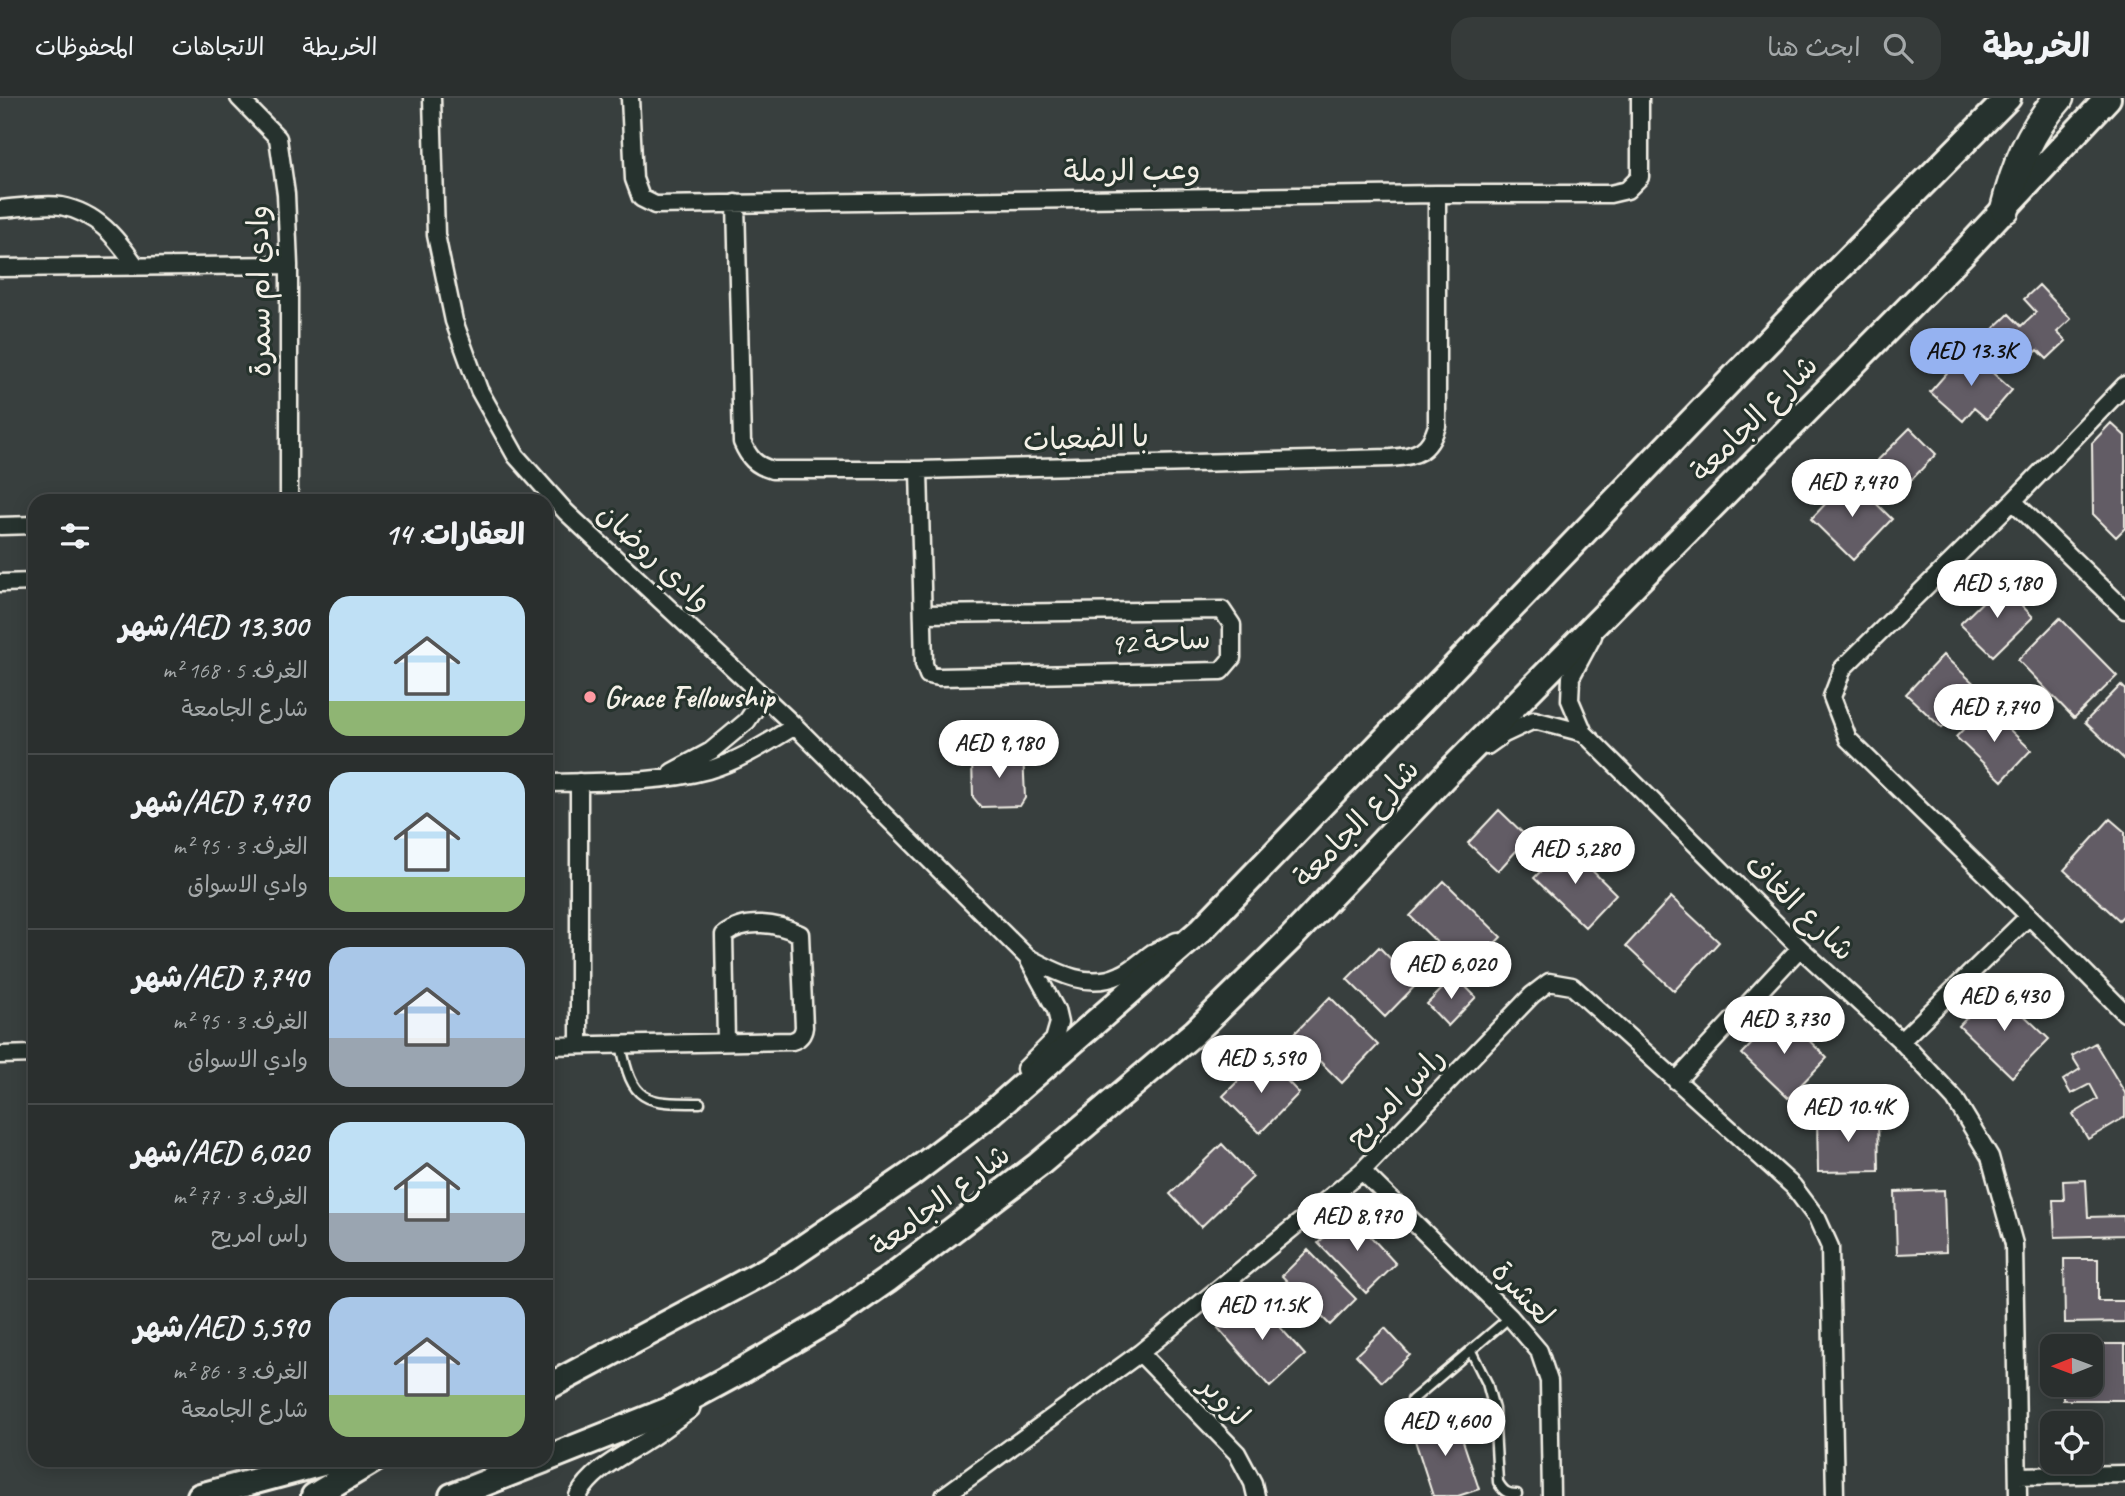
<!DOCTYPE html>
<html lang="ar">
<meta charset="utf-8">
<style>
:root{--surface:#2a2f2e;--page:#363b3a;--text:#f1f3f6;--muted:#a5a9aa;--line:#464a4a;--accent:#95b2f1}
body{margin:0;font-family:Caveat,"Playpen Sans Arabic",sans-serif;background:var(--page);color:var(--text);direction:rtl;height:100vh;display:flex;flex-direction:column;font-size:26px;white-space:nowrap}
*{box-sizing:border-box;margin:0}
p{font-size:23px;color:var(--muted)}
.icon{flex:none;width:38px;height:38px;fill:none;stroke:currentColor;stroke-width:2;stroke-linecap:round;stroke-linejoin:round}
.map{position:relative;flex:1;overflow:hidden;direction:ltr}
.sheet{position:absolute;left:28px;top:396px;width:525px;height:973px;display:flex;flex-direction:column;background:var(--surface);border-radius:21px;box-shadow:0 4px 18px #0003,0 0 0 2px var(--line);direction:rtl}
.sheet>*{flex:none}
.needle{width:46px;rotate:269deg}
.tools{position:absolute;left:2040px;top:1236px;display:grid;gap:14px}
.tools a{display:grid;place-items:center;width:63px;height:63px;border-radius:14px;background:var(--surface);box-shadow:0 4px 18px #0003,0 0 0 2px var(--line);font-size:35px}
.price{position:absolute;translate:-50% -60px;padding:0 16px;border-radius:24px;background:#fff;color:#222;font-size:23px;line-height:46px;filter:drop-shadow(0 2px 4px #0008)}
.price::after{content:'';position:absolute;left:50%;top:42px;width:21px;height:16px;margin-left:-10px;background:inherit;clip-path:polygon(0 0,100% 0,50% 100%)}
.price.current{background:var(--accent);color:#111}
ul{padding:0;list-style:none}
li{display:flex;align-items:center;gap:21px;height:175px;padding:0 28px}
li+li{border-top:2px solid var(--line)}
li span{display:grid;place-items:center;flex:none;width:196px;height:140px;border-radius:21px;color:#555}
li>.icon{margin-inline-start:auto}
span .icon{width:84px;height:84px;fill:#fffc;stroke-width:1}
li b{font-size:30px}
h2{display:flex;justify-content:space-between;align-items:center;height:84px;padding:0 28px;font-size:30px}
header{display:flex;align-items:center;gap:42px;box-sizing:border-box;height:98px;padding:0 35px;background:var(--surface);border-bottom:2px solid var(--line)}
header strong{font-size:33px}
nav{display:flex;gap:38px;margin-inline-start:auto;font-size:24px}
.search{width:490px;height:63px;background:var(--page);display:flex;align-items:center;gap:18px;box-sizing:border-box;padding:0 24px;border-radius:21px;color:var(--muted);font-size:26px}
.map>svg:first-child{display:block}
.building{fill:#625c65;stroke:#f4f1e8;stroke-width:2}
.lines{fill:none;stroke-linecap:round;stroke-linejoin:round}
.lane-casing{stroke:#f4f1e8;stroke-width:13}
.street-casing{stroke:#f4f1e8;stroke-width:21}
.primary-casing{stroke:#f4f1e8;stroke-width:30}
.highway-casing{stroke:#f4f1e8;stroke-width:33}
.lane{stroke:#26332d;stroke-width:8}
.street{stroke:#26332d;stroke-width:16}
.primary{stroke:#26332d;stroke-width:24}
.highway{stroke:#26332d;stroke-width:28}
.poi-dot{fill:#ff9aa2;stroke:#26332d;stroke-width:2.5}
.labels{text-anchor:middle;stroke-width:6;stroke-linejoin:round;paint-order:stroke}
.street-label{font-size:30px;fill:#f4f1e8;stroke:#26332d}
.poi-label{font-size:30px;font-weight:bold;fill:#f4f1e8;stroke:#26332d;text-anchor:start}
</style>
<header>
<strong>الخريطة</strong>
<div class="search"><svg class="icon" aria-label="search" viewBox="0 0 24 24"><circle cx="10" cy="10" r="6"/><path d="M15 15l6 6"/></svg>ابحث هنا</div>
<nav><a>الخريطة</a><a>الاتجاهات</a><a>المحفوظات</a></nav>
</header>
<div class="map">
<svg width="2125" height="1398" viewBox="0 0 2125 1398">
<rect width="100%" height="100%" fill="#383f3e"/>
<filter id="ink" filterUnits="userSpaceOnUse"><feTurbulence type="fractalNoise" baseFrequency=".0143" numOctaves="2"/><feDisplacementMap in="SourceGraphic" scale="14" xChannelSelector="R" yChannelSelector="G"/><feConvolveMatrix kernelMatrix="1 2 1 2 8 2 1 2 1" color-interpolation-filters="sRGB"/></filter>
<g filter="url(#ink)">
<!-- building -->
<path class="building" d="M 2039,187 L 2071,221 L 2057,234 L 2066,243 L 2047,261 L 2038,252 L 2022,267 L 1991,233 L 2009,216 L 2021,228 L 2036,214 L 2024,201 Z
M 1967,252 L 2012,292 L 1987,321 L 1974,310 L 1963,323 L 1930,294 Z
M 2111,325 L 2125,338 L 2125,430 L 2116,439 L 2093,416 L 2092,345 Z
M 1910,330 L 1936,356 L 1899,395 L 1872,368 Z
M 1850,380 L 1892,421 L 1853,462 L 1811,421 Z
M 2001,486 L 2033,519 L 1993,558 L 1960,526 Z
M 2060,520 L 2117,578 L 2074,620 L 2018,562 Z
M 1943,557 L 1979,590 L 1942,630 L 1906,596 Z
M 2121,587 L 2125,591 L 2125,662 L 2085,624 Z
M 1985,608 L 2031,652 L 2002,683 L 1956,639 Z
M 1023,654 L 1025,700 L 1020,708 L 981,709 L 973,699 L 972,662 L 979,656 Z
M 1499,712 L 1528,740 L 1498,773 L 1468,745 Z
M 2110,721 L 2125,734 L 2125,816 L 2119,822 L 2064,772 Z
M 1566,747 L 1616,796 L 1585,829 L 1534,780 Z
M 1444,783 L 1501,839 L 1467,874 L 1410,818 Z
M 1671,799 L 1719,844 L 1674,893 L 1626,848 Z
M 1379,849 L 1416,887 L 1385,919 L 1347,881 Z
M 1455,878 L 1476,899 L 1448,928 L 1427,906 Z
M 1995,890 L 2049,941 L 2012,979 L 1959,928 Z
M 1330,899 L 1378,947 L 1342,985 L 1293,937 Z
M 1781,915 L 1827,960 L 1788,1000 L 1742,956 Z
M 2095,945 L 2125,995 L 2125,1019 L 2088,1041 L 2073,1016 L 2098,1001 L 2090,986 L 2071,996 L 2063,982 L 2080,971 L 2072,958 Z
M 1263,958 L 1299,995 L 1260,1035 L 1223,998 Z
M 1878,1018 L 1879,1073 L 1818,1074 L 1817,1019 Z
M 1222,1046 L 1253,1079 L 1201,1129 L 1170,1096 Z
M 2086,1082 L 2088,1119 L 2124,1118 L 2125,1137 L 2055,1139 L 2053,1102 L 2064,1102 L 2063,1083 Z
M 1944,1092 L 1946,1154 L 1897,1156 L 1895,1094 Z
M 1349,1115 L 1396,1166 L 1366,1195 L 1318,1145 Z
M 1308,1152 L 1356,1201 L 1330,1227 L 1282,1178 Z
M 2064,1161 L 2098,1161 L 2098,1203 L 2125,1203 L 2125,1224 L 2065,1225 Z
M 1253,1199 L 1305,1257 L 1270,1289 L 1218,1230 Z
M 1385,1230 L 1410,1257 L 1382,1284 L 1356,1257 Z
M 2063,1246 L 2125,1246 L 2125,1302 L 2063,1302 L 2063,1286 L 2091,1286 L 2091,1248 L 2063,1248 Z
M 1454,1316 L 1479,1391 L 1458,1398 L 1433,1398 L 1411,1330 Z"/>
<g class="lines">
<!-- lane casing -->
<g class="lane-casing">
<path id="lane" d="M 621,946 C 632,1005 644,1005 700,1005
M 1471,1253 L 1487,1285 L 1494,1311 L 1498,1384 C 1503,1393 1507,1396 1517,1396
M 1412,1302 L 1510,1219"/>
</g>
<!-- street casing -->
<g class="street-casing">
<path id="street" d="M 239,0 L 278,40 L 286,96 L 289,167 L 289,402
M 432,0 L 436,137 L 454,223 L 479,292 L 516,358 L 566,414 L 795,628 L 1027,859 L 1056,912 L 1059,925 L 1054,942 L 1025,971
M 630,0 L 634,81 L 641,100 L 655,107 L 1437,96 L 1610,96 L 1627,92 L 1640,79 L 1640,0
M 736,105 L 742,344 C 749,360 755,367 772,372 L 919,372 L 1391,360 C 1417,358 1429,354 1437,328 L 1437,96
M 0,111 C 18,110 44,105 61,108 C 97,115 116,139 136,168
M 0,170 L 289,167
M 2125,287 L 2013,403 L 1843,570 L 1832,599 L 1848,641 L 2029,818 L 2125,915
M 919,372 L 924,566 L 928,577 L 939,579 L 1221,573 L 1232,560 L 1232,527 L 1222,512 L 924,516
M 2013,403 L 2125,512
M 0,428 L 35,427
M 0,485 L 35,484
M 1593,538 L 1571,579 L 1570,602 L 1584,635 L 1800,850 L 1901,943 L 1955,1001 L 1990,1059 L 2014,1146 L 2018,1398
M 1487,648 L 1504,636 L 1534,622 L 1584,635
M 672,674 L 711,653 L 747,623 L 763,599
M 579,684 L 579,947
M 546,685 C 600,683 656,686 708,672 C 739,663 767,645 795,628
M 1027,859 C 1056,874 1087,892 1120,877 C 1132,872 1142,862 1152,855 C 1160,851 1169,847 1177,843
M 1901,943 L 2029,818
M 546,948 L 792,943 C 799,941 803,937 804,929 L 800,836 C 777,825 746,820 724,837 L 726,944
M 0,957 L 35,956
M 1676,983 L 1800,850
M 1362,1073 L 1510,1219 L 1539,1253 L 1549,1283 L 1551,1398
M 1140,1255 L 1237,1355 L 1253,1385 L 1256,1398
M 2018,1378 L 2125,1376
M 578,1398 C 593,1371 621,1359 646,1343 C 662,1333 676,1321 691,1311
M 944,1398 L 1140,1255 L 1362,1073 L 1532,897 L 1549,884 L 1572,888 L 1793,1088 L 1817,1120 L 1830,1149 L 1835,1398"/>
</g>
<!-- primary casing -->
<g class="primary-casing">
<path id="primary" d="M 546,1290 L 782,1164 L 910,1077 L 989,1017 L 1201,832 L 1810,200 L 2008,0
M 546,1361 L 669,1312 L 743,1272 L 837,1217 L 887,1182 L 1038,1067 L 1195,934 L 1290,841 L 1443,680 L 1967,151 L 2108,0
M 200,1398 L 334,1362
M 314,1398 L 374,1362
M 452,1398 L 544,1362"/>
</g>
<!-- highway casing -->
<g class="highway-casing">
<path id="highway" d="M 2005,111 C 2015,70 2030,32 2059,0"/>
</g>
<!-- lane -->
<use href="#lane" class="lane"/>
<!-- street -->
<use href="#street" class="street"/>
<!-- primary -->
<use href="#primary" class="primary"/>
<!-- highway -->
<use href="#highway" class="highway"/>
</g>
</g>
<!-- markers -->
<circle class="poi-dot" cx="590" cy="599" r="7"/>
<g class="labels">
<!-- street labels -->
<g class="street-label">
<text transform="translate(1132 72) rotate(-1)" y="10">وعب الرملة</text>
<text transform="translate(259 193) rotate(-91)" y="10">وادي ام سمرة</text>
<text transform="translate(1754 320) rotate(-45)" y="10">شارع الجامعة</text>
<text transform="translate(1086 340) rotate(-2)" y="10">با الضعيات</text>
<text transform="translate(655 459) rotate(43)" y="10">وادي روضان</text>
<text transform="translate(1160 543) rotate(-4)" y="10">ساحة 92</text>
<text transform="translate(1356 725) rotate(-46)" y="10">شارع الجامعة</text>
<text transform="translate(1800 809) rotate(44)" y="10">شارع الغاف</text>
<text transform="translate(1395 999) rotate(-46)" y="10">راس امريح</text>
<text transform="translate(940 1102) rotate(-37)" y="10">شارع الجامعة</text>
<text transform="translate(1523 1195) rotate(47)" y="10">لعشرة</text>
<text transform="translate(1225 1303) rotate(46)" y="10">لزوير</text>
</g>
<!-- poi labels -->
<g class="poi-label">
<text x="604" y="609">Grace Fellowship</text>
</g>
</g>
</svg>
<div class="tools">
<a><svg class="needle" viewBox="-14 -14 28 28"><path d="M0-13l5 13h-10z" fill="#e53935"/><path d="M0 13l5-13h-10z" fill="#a5a9aa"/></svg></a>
<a><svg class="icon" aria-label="locate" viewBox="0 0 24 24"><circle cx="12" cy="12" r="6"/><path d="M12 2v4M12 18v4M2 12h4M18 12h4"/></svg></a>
</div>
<b class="price current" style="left:1971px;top:290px">AED 13.3K</b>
<b class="price" style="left:1852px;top:421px">AED 7,470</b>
<b class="price" style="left:1997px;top:522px">AED 5,180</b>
<b class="price" style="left:1994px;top:646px">AED 7,740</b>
<b class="price" style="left:999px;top:682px">AED 9,180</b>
<b class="price" style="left:1575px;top:788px">AED 5,280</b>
<b class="price" style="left:1451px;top:903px">AED 6,020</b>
<b class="price" style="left:2004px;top:935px">AED 6,430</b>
<b class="price" style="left:1784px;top:958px">AED 3,730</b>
<b class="price" style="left:1261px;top:997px">AED 5,590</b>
<b class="price" style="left:1848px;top:1046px">AED 10.4K</b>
<b class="price" style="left:1357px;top:1155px">AED 8,970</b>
<b class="price" style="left:1262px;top:1244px">AED 11.5K</b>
<b class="price" style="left:1445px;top:1360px">AED 4,600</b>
<section class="sheet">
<h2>العقارات: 14<svg class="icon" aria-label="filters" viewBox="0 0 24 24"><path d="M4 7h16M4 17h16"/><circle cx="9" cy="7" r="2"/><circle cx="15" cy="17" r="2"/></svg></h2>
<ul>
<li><span style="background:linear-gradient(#bfe0f5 75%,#8fb573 0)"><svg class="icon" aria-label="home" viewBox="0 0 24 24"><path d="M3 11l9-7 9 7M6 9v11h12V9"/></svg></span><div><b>AED 13,300/شهر</b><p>الغرف: 5 · 168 m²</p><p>شارع الجامعة</p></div></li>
<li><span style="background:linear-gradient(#bfe0f5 75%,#8fb573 0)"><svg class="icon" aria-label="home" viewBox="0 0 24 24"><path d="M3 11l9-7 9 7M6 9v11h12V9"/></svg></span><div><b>AED 7,470/شهر</b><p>الغرف: 3 · 95 m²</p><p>وادي الاسواق</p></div></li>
<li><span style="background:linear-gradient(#a9c7e8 65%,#9aa5b1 0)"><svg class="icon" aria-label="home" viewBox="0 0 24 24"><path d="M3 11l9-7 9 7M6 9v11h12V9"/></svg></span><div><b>AED 7,740/شهر</b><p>الغرف: 3 · 95 m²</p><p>وادي الاسواق</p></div></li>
<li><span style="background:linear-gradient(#bfe0f5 65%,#9aa5b1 0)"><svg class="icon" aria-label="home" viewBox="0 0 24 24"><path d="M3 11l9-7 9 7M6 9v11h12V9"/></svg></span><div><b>AED 6,020/شهر</b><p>الغرف: 3 · 77 m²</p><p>راس امريح</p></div></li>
<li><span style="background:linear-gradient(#a9c7e8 70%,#8fb573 0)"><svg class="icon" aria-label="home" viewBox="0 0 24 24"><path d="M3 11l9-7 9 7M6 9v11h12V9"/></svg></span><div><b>AED 5,590/شهر</b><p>الغرف: 3 · 86 m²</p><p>شارع الجامعة</p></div></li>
</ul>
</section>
</div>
